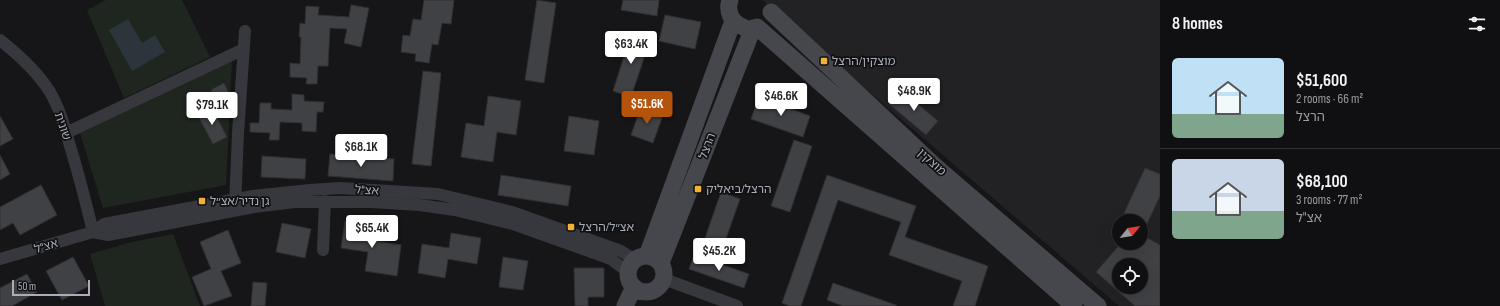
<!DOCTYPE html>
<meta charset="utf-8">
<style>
:root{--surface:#101012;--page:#19191b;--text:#f1f3f6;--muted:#9c9d9f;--line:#303032;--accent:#b45309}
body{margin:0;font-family:"Sofia Sans Condensed","Noto Sans Hebrew",sans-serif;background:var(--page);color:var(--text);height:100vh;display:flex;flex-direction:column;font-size:15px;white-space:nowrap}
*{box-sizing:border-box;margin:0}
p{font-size:13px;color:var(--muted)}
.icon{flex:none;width:22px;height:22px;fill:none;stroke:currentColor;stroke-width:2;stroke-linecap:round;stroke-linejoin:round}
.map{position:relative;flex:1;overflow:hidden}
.panel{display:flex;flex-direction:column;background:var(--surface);width:340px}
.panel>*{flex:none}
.needle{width:26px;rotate:60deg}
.buttons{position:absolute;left:1112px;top:214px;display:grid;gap:8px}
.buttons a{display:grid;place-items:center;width:36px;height:36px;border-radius:50%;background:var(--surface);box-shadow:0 4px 16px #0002,0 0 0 1px var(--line);font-size:20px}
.scale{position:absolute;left:12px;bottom:10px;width:78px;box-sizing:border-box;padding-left:4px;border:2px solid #a8adb8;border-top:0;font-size:11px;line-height:14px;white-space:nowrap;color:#a8adb8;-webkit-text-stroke:3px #111113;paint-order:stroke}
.price{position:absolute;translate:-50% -34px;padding:0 9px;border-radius:4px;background:#fff;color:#222;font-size:13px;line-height:26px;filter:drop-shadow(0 1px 2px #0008)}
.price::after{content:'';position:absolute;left:50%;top:24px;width:12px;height:9px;margin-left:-6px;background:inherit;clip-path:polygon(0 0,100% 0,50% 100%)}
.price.selected{background:var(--accent);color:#fff}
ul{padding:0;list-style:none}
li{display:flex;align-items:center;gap:12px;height:100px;padding:0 12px}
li+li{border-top:1px solid var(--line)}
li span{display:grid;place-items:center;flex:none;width:112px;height:80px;border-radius:6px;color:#555}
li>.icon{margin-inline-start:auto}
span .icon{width:48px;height:48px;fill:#fffc;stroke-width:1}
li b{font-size:17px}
h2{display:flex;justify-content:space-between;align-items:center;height:48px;padding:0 12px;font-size:17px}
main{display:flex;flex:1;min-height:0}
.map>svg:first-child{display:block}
.built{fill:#222225;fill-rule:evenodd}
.green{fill:#1e261f}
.water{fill:#2c353c}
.building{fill:#404145;stroke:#303034;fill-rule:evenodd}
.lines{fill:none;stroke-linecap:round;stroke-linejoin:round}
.street{stroke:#37383d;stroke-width:12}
.secondary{stroke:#45474d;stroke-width:17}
.poi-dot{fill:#f2b134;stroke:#111113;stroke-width:1.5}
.labels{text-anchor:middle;stroke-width:3.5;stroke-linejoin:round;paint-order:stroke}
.poi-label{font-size:12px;fill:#a8adb8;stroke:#111113;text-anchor:start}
.street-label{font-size:12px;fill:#a8adb8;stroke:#111113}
</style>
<main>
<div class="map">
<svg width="1160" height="306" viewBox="0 0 1160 306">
<rect width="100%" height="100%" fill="#161618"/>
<!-- built -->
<path class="built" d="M 762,0 L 1160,0 L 1160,306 L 1119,306 ZM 1119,221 L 1141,221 L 1141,243 L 1119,243 ZM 1119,265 L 1141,265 L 1141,287 L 1119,287 Z"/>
<!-- green -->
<path class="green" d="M 106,0 L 182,0 L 210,57 L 124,98 L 87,10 Z
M 232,59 L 226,185 L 103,208 L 80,133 Z
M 173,234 L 200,306 L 105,306 L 90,254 L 132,242 Z"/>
<!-- water -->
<path class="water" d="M 128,19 L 142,43 L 155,35 L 165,52 L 132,71 L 109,30 Z"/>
<!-- building -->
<path class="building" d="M 424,0 L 454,0 L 451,24 L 442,23 L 438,45 L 432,44 L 429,63 L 415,61 L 416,54 L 401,52 L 403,35 L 410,36 L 413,19 L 421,20 Z
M 537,0 L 556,3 L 544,83 L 525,80 Z
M 623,0 L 659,0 L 657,16 L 621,10 Z
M 351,5 L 369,8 L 361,47 L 344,43 L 347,29 L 330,28 L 328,66 L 318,66 L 317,84 L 306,84 L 307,78 L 290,77 L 290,63 L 300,64 L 301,37 L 299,37 L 300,23 L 305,24 L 306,6 L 319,7 L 318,15 L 349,17 Z
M 665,15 L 701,22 L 695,49 L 659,41 Z
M 631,34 L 650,40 L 631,97 L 613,91 Z
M 423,71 L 441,73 L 431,166 L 412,164 Z
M 224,83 L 230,96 L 218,103 L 211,90 Z
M 901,90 L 938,121 L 926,135 L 889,104 Z
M 292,94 L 304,95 L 304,101 L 324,102 L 323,112 L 317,112 L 316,132 L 302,131 L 302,123 L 280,122 L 279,140 L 269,140 L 270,133 L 250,132 L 250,123 L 259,123 L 260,103 L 271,103 L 271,109 L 292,110 Z
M 488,96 L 521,101 L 516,135 L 497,132 L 493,162 L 461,157 L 466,123 L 484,126 Z
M 759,97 L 810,116 L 803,137 L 751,119 Z
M 641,107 L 663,115 L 653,143 L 631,135 Z
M 212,108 L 227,137 L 213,144 L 198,116 Z
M 0,116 L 13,139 L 0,146 Z
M 569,116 L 599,121 L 594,155 L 564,151 Z
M 794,140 L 812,146 L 790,212 L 771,206 Z
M 330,154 L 394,159 L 393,181 L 328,176 Z
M 0,155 L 10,174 L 0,180 Z
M 262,156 L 306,159 L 305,179 L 261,177 Z
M 1145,168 L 1160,174 L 1160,196 L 1147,224 L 1124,213 Z
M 501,175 L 571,186 L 568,206 L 498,195 Z
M 827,175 L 916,206 L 905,237 L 988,266 L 975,306 L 953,306 L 962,281 L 889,255 L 901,222 L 838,200 L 801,306 L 790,306 L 782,303 Z
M 41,185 L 57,215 L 20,235 L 13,223 L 0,230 L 0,207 Z
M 721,192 L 740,199 L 723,247 L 704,241 Z
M 345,221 L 373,226 L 371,240 L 401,245 L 397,276 L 365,271 L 368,252 L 341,248 Z
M 282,223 L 311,229 L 305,258 L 276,252 Z
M 228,230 L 241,263 L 221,271 L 232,296 L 204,306 L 192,277 L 211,269 L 200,242 Z
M 451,233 L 481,238 L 477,264 L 448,259 L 445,278 L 418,273 L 422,244 L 449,248 Z
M 1141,234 L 1160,245 L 1160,306 L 1135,306 L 1096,272 L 1121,243 L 1141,243 ZM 1119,265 L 1141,265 L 1141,287 L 1119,287 Z
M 694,255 L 749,274 L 744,288 L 689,269 Z
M 73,257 L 89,286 L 62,300 L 46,271 Z
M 503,257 L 528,261 L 523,290 L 499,287 Z
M 574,268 L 604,268 L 604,297 L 588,297 L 588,306 L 575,306 Z
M 27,274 L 37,292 L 12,306 L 0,306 L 0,288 Z
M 253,282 L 267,283 L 265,306 L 251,306 Z
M 833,283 L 896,305 L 896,306 L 843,306 L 827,300 Z"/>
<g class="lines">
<!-- street -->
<path class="street" d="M 0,40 C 19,55 37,71 50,92 C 60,109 65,128 70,146 C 79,175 86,203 93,232
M 66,133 L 244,49
M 235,207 L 238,133 L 245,31
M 93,232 L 108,235 L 254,207 L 295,202 L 371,202 L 419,205 L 455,210 L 513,224 L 611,259 L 628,272
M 323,250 L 325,201
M 0,259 L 93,232 L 104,224 L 253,196 L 310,190 L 340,188 L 438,194 L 512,212 L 621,251 L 635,260
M 664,279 L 737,306"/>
<!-- secondary -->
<path class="secondary" d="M 730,0 C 726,12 732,23 743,27
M 771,12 L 936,167 L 1098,306
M 757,27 L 1074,306
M628 274a18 18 0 1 1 36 0a18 18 0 1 1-36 0Z
M 647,256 L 733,21
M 661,263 L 753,28
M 625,306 L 634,287"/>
</g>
<!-- markers -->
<g class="poi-dot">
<rect x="820" y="57" width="8" height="8" rx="2"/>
<rect x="694" y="185" width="8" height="8" rx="2"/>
<rect x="198" y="197" width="8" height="8" rx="2"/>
<rect x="567" y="223" width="8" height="8" rx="2"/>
</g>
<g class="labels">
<!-- poi labels -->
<g class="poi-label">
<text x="832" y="65">מוצקין/הרצל</text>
<text x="706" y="193">הרצל/ביאליק</text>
<text x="210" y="205">גן נדיר/אצ״ל</text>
<text x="579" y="231">אצ״ל/הרצל</text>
</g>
<!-- street labels -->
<g class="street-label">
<text transform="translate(63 126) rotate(71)" y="4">שונית</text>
<text transform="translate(707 146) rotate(-69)" y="4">הרצל</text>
<text transform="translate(932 162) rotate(42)" y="4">מוצקין</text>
<text transform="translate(367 190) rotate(3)" y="4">אצ"ל</text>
<text transform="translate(46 246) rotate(-17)" y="4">אצ"ל</text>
</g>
</g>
</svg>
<div class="buttons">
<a><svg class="needle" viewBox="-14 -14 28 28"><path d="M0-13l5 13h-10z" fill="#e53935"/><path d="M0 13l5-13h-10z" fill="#9c9d9f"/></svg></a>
<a><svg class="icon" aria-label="locate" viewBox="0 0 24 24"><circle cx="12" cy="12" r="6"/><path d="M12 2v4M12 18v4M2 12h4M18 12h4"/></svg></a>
</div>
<div class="scale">50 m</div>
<b class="price" style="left:631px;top:65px">$63.4K</b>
<b class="price" style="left:914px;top:112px">$48.9K</b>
<b class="price" style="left:781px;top:117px">$46.6K</b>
<b class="price selected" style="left:647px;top:125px">$51.6K</b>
<b class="price" style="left:212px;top:126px">$79.1K</b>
<b class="price" style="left:361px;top:168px">$68.1K</b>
<b class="price" style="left:372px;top:249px">$65.4K</b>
<b class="price" style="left:719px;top:272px">$45.2K</b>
</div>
<section class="panel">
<h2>8 homes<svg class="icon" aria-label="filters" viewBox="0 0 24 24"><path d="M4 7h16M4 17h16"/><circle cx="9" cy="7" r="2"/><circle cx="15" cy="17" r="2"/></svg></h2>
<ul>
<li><span style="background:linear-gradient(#bfe0f5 70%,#7fa58c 0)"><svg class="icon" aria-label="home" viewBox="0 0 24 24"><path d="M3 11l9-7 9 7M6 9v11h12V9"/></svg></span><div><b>$51,600</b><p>2 rooms · 66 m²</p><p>הרצל</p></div></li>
<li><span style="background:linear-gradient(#c9d6e8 65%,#7fa58c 0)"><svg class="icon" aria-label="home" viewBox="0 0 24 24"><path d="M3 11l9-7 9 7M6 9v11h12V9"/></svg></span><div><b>$68,100</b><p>3 rooms · 77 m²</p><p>אצ&quot;ל</p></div></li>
</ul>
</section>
</main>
